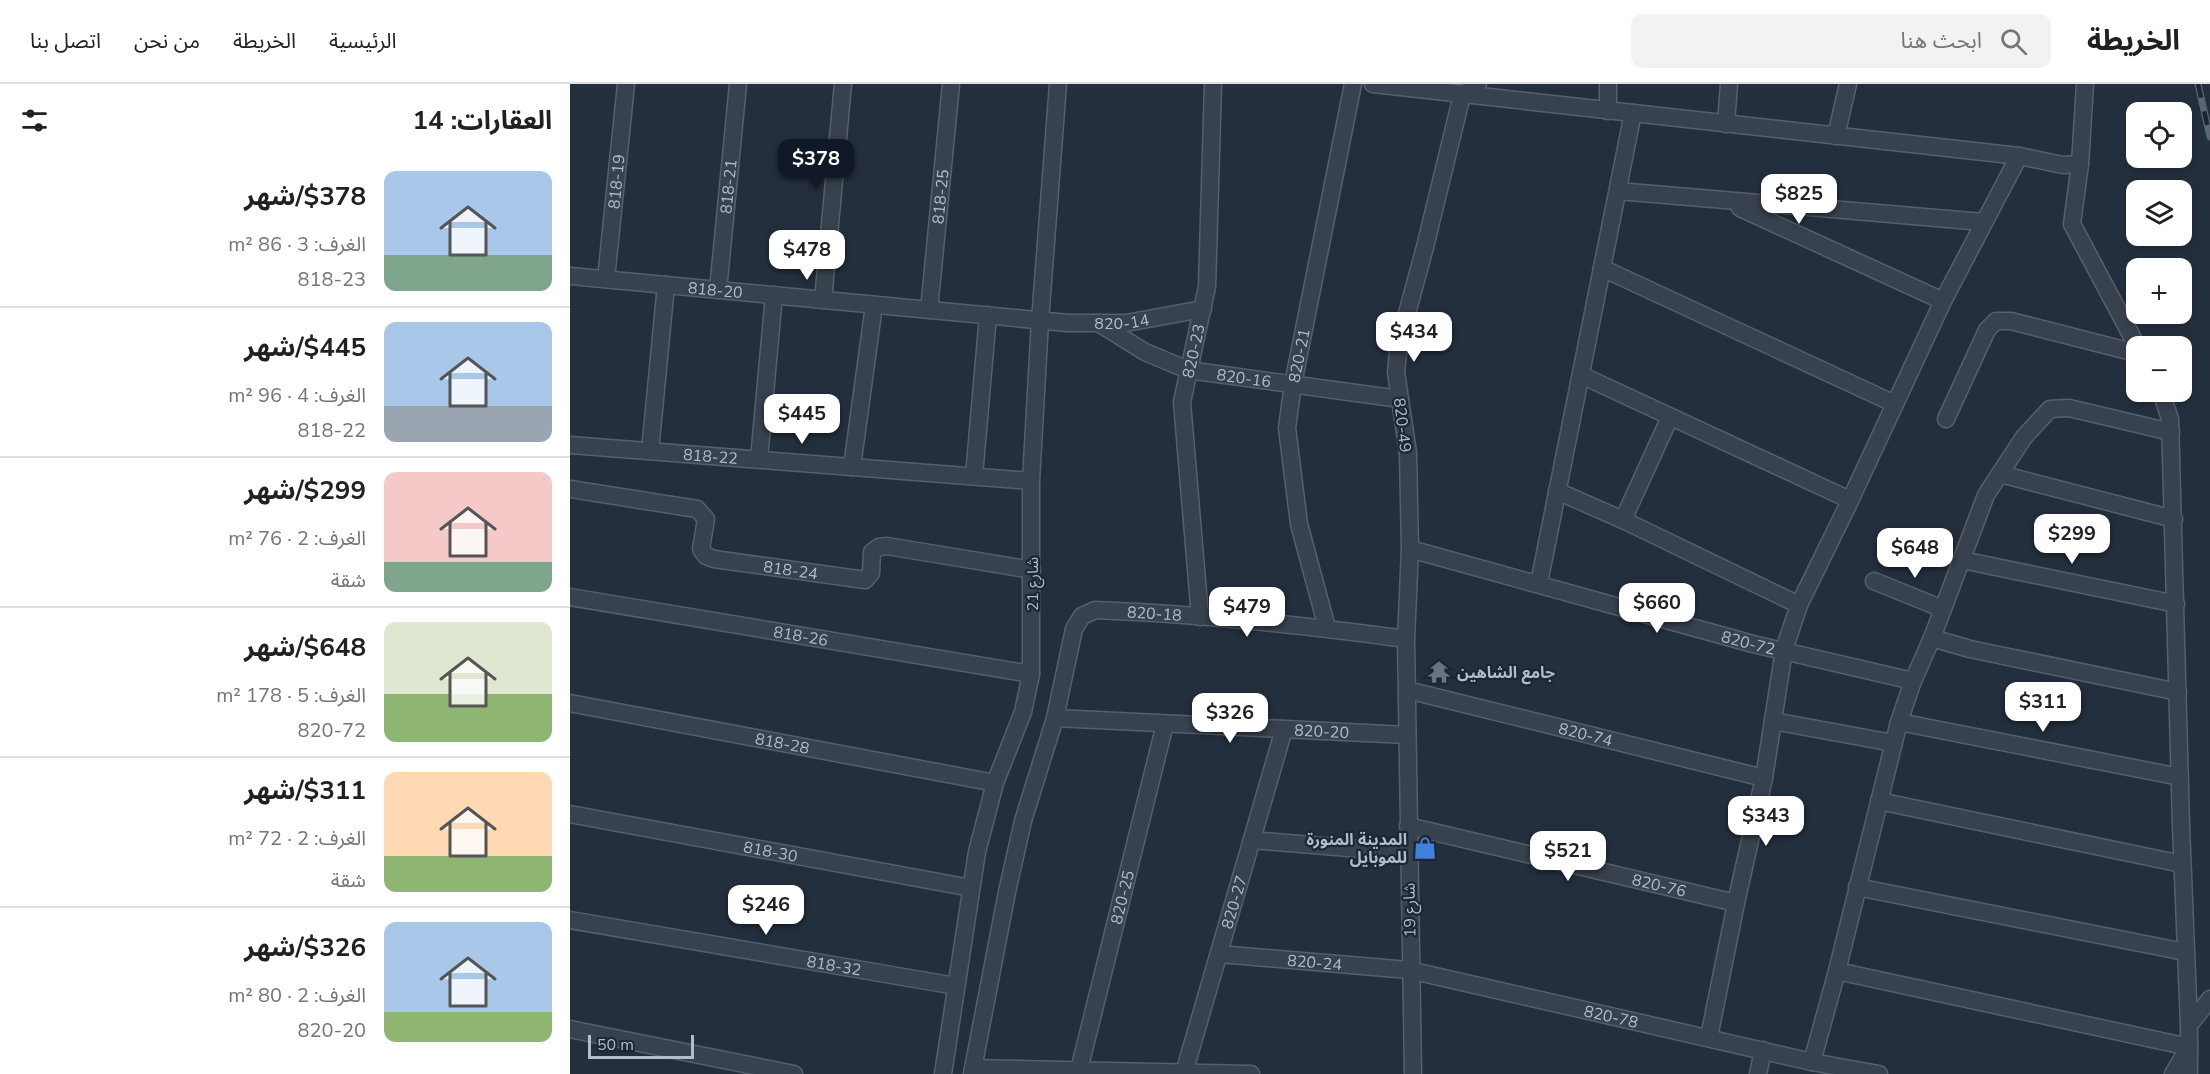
<!DOCTYPE html>
<html lang="ar">
<meta charset="utf-8">
<style>
:root{--surface:#fff;--page:#f2f2f2;--text:#202124;--muted:#757577;--line:#e0e0e0;--accent:#111827}
body{margin:0;font-family:"Nunito Sans","Noto Sans Arabic",sans-serif;background:var(--page);color:var(--text);direction:rtl;height:100vh;display:flex;flex-direction:column;font-size:22px;white-space:nowrap}
*{box-sizing:border-box;margin:0}
p{font-size:20px;color:var(--muted)}
.icon{flex:none;width:33px;height:33px;fill:none;stroke:currentColor;stroke-width:2;stroke-linecap:round;stroke-linejoin:round}
.map{position:relative;flex:1;overflow:hidden;direction:ltr}
.panel{display:flex;flex-direction:column;background:var(--surface);width:570px}
.panel>*{flex:none}
.tools{position:absolute;left:1556px;top:18px;display:grid;gap:12px}
.tools a{display:grid;place-items:center;width:66px;height:66px;border-radius:12px;background:var(--surface);box-shadow:0 3px 9px #0003;font-size:30px}
.scale{position:absolute;left:18px;bottom:15px;width:106px;box-sizing:border-box;padding-left:6px;border:3px solid #b4bcc9;border-top:0;font-size:16px;line-height:21px;white-space:nowrap;color:#b4bcc9;-webkit-text-stroke:4px #1d2633;paint-order:stroke}
.price{position:absolute;translate:-50% -51px;padding:0 14px;border-radius:12px;background:#fff;color:#222;font-size:20px;line-height:39px;filter:drop-shadow(0 2px 3px #0008)}
.price::after{content:'';position:absolute;left:50%;top:36px;width:18px;height:14px;margin-left:-9px;background:inherit;clip-path:polygon(0 0,100% 0,50% 100%)}
.price.active{background:var(--accent);color:#fff}
ul{padding:0;list-style:none}
li{display:flex;align-items:center;gap:18px;height:150px;padding:0 18px}
li+li{border-top:2px solid var(--line)}
li span{display:grid;place-items:center;flex:none;width:168px;height:120px;border-radius:12px;color:#555}
li>.icon{margin-inline-start:auto}
span .icon{width:72px;height:72px;fill:#fffc;stroke-width:1}
li b{font-size:26px}
h2{display:flex;justify-content:space-between;align-items:center;height:72px;padding:0 18px;font-size:26px}
header{display:flex;align-items:center;gap:36px;box-sizing:border-box;height:84px;padding:0 30px;background:var(--surface);border-bottom:2px solid var(--line)}
header strong{font-size:28px}
nav{display:flex;gap:33px;margin-inline-start:auto;font-size:21px}
.search{width:420px;height:54px;background:var(--page);display:flex;align-items:center;gap:15px;box-sizing:border-box;padding:0 21px;border-radius:12px;color:var(--muted);font-size:22px}
main{display:flex;flex:1;min-height:0}
.map>svg:first-child{display:block}
.lines{fill:none;stroke-linecap:round;stroke-linejoin:round}
.minor-casing{stroke:#565f6c;stroke-width:19}
.minor{stroke:#38414e;stroke-width:16}
.rail-casing{stroke:#5a6575;stroke-width:7}
.rail{stroke:#1d2633;stroke-width:4.5;stroke-dasharray:14;stroke-linecap:butt}
.labels{text-anchor:middle;stroke-width:4.5;stroke-linejoin:round;paint-order:stroke}
.street-label{font-size:16px;fill:#b4bcc9;stroke:#1d2633}
.poi-label{font-size:16px;font-weight:bold;fill:#b4bcc9;stroke:#1d2633;text-anchor:start}
</style>
<header>
<strong>الخريطة</strong>
<div class="search"><svg class="icon" aria-label="search" viewBox="0 0 24 24"><circle cx="10" cy="10" r="6"/><path d="M15 15l6 6"/></svg>ابحث هنا</div>
<nav><a>الرئيسية</a><a>الخريطة</a><a>من نحن</a><a>اتصل بنا</a></nav>
</header>
<main>
<div class="map">
<svg width="1640" height="990" viewBox="0 0 1640 990">
<rect width="100%" height="100%" fill="#242f3e"/>
<g class="lines">
<!-- minor casing -->
<g class="minor-casing">
<g id="minor">
<path d="M 803,0 L 1449,72 L 1493,81 L 1510,80"/>
<path d="M 1515,0 L 1510,80 L 1502,140 L 1567,262"/>
<path d="M 1038,27 L 1038,0"/>
<path d="M 1156,40 L 1159,0"/>
<path d="M 1266,52 L 1278,0"/>
<path d="M 1048,107 L 1413,138"/>
<path d="M 1170,124 L 1373,217"/>
<path d="M 1032,184 L 1325,320"/>
<path id="s1" d="M 0,192 L 498,239 L 556,239 L 633,225"/>
<path id="s2" d="M 36,195 L 56,0"/>
<path id="s3" d="M 148,206 L 168,0"/>
<path d="M 253,216 L 273,0"/>
<path id="s4" d="M 359,226 L 381,0"/>
<path id="s5" d="M 530,240 L 575,268 L 618,286 L 830,315"/>
<path d="M 1011,291 L 1280,416"/>
<path d="M 1591,308 L 1600,335 L 1611,742 L 1619,941 L 1619,990"/>
<path d="M 1376,335 L 1417,246 L 1426,237 L 1441,237 L 1566,269"/>
<path id="s6" d="M 0,361 L 461,397"/>
<path d="M 80,367 L 96,201"/>
<path d="M 189,375 L 204,211"/>
<path d="M 282,383 L 304,221"/>
<path d="M 1430,390 L 1604,435"/>
<path d="M 404,392 L 418,231"/>
<path id="s7" d="M 0,405 L 127,425 L 136,435 L 131,465 L 136,472 L 144,475 L 295,496 L 301,489 L 302,468 L 309,463 L 317,462 L 462,486"/>
<path d="M 987,407 L 1053,436 L 1100,333"/>
<path d="M 1053,436 L 1229,521"/>
<path id="s8" d="M 840,465 L 1183,560 L 1343,597"/>
<path d="M 1392,476 L 1606,520"/>
<path d="M 1304,497 L 1373,525"/>
<path d="M 969,499 L 1063,29"/>
<path id="s9" d="M 0,513 L 461,590"/>
<path id="s10" d="M 630,533 L 612,318 L 637,203 L 643,0"/>
<path id="s11" d="M 757,544 L 729,440 L 717,344 L 723,300 L 783,0"/>
<path d="M 1362,554 L 1416,411 L 1454,353 L 1480,325 L 1499,324 L 1601,348"/>
<path id="s12" d="M 837,606 L 1194,694"/>
<path id="s13" d="M 0,619 L 425,699"/>
<path id="s14" d="M 485,634 L 837,651"/>
<path d="M 1203,637 L 1323,659"/>
<path d="M 1329,638 L 1610,693"/>
<path d="M 1309,717 L 1612,780"/>
<path id="s15" d="M 0,730 L 401,804"/>
<path id="s16" d="M 838,742 L 1166,819"/>
<path d="M 682,756 L 838,769"/>
<path d="M 1287,803 L 1615,868"/>
<path id="s17" d="M 0,836 L 386,902"/>
<path id="s18" d="M 649,870 L 839,886 L 1242,978 L 1309,990"/>
<path d="M 1267,887 L 1619,963 L 1603,990"/>
<path d="M 1619,941 L 1640,915"/>
<path d="M 0,945 L 224,990"/>
<path d="M 1139,953 L 1166,819 L 1194,694 L 1214,566 L 1229,521 L 1277,423 L 1373,217 L 1449,72"/>
<path d="M 1242,978 L 1267,887 L 1329,638 L 1343,597 L 1362,554 L 1400,565 L 1608,608"/>
<path d="M 403,984 L 681,990"/>
<path id="s19" d="M 509,986 L 595,640"/>
<path id="s20" d="M 614,989 L 714,645"/>
<path d="M 373,990 L 407,768 L 425,699 L 453,628 L 461,590 L 461,397 L 470,237 L 488,0"/>
<path id="s21" d="M 402,990 L 437,808 L 453,737 L 485,634 L 504,545 L 512,532 L 525,526 C 629,530 733,541 836,555"/>
<path d="M 843,990 L 836,555 L 840,465 L 838,369 L 826,288 L 829,259 L 855,163 L 892,11 L 908,0"/>
<path d="M 1188,990 L 1193,966"/>
</g>
</g>
<!-- minor -->
<use href="#minor" class="minor"/>
<!-- rail casing -->
<g class="rail-casing">
<path id="rail" d="M 1628,0 L 1640,53"/>
</g>
<!-- rail -->
<use href="#rail" class="rail"/>
</g>
<!-- icons -->
<defs>
<g id="temple-bare" transform="scale(1.8)"><path d="M0-6L5-2H3V0L6.5 2.5H4V6H1.5V3h-3V6H-4V2.5H-6.5L-3 0V-2H-5Z" fill="#6b7280" stroke="#1d2633" stroke-width="2.5" paint-order="stroke"/></g>
<g id="shop-bare" transform="scale(1.8)"><path d="M-5-2.5h2.3a2.7 3.5 0 0 1 5.4 0H5L5.5 6h-11ZM-1.5-2.5h3a1.5 2.3 0 0 0-3 0Z" fill="#3f7fe0" stroke="#1d2633" stroke-width="2.5" paint-order="stroke"/></g>
</defs>
<g fill-rule="evenodd">
<use href="#temple-bare" x="869" y="588"/>
<use href="#shop-bare" x="855" y="764"/>
</g>
<g class="labels">
<!-- street labels -->
<g class="street-label">
<text dy="6" stroke="none"><textPath href="#s2" startOffset="98">818-19</textPath></text>
<text dy="6" stroke="none"><textPath href="#s3" startOffset="104">818-21</textPath></text>
<text dy="6" stroke="none"><textPath href="#s4" startOffset="114">818-25</textPath></text>
<text dy="6" stroke="none"><textPath href="#s1" startOffset="146">818-20</textPath></text>
<text dy="6" stroke="none"><textPath href="#s1" startOffset="554">820-14</textPath></text>
<text dy="6" stroke="none"><textPath href="#s10" startOffset="268">820-23</textPath></text>
<text dy="6" stroke="none"><textPath href="#s11" startOffset="278">820-21</textPath></text>
<text dy="6" stroke="none"><textPath href="#s5" startOffset="156">820-16</textPath></text>
<text transform="translate(833 341) rotate(83)" y="6">820-49</text>
<text dy="6" stroke="none"><textPath href="#s6" startOffset="141">818-22</textPath></text>
<text dy="6" stroke="none"><textPath href="#s7" startOffset="267">818-24</textPath></text>
<text transform="translate(462 500) rotate(-90)" y="6">شارع 21</text>
<text dy="6" stroke="none"><textPath href="#s21" startOffset="546">820-18</textPath></text>
<text dy="6" stroke="none"><textPath href="#s9" startOffset="234">818-26</textPath></text>
<text dy="6" stroke="none"><textPath href="#s8" startOffset="351">820-72</textPath></text>
<text dy="6" stroke="none"><textPath href="#s14" startOffset="267">820-20</textPath></text>
<text dy="6" stroke="none"><textPath href="#s12" startOffset="184">820-74</textPath></text>
<text dy="6" stroke="none"><textPath href="#s13" startOffset="216">818-28</textPath></text>
<text dy="6" stroke="none"><textPath href="#s15" startOffset="204">818-30</textPath></text>
<text dy="6" stroke="none"><textPath href="#s16" startOffset="258">820-76</textPath></text>
<text dy="6" stroke="none"><textPath href="#s19" startOffset="178">820-25</textPath></text>
<text dy="6" stroke="none"><textPath href="#s20" startOffset="178">820-27</textPath></text>
<text transform="translate(839 826) rotate(-91)" y="6">شارع 19</text>
<text dy="6" stroke="none"><textPath href="#s18" startOffset="96">820-24</textPath></text>
<text dy="6" stroke="none"><textPath href="#s17" startOffset="268">818-32</textPath></text>
<text dy="6" stroke="none"><textPath href="#s18" startOffset="398">820-78</textPath></text>
</g>
<!-- poi labels -->
<g class="poi-label">
<text x="887" y="594">جامع الشاهين</text>
<text x="837" y="761" text-anchor="end">المدينة المنورة<tspan x="837" dy="18">للموبايل</tspan></text>
</g>
</g>
</svg>
<div class="tools">
<a><svg class="icon" aria-label="locate" viewBox="0 0 24 24"><circle cx="12" cy="12" r="6"/><path d="M12 2v4M12 18v4M2 12h4M18 12h4"/></svg></a>
<a><svg class="icon" aria-label="layers" viewBox="0 0 24 24"><path d="M12 4l9 5-9 5-9-5zM3 14l9 5 9-5"/></svg></a>
<a>+</a>
<a>−</a>
</div>
<div class="scale">50 m</div>
<b class="price active" style="left:246px;top:106px">$378</b>
<b class="price" style="left:1229px;top:141px">$825</b>
<b class="price" style="left:237px;top:197px">$478</b>
<b class="price" style="left:844px;top:279px">$434</b>
<b class="price" style="left:232px;top:361px">$445</b>
<b class="price" style="left:1502px;top:481px">$299</b>
<b class="price" style="left:1345px;top:495px">$648</b>
<b class="price" style="left:1087px;top:550px">$660</b>
<b class="price" style="left:677px;top:554px">$479</b>
<b class="price" style="left:1473px;top:649px">$311</b>
<b class="price" style="left:660px;top:660px">$326</b>
<b class="price" style="left:1196px;top:763px">$343</b>
<b class="price" style="left:998px;top:798px">$521</b>
<b class="price" style="left:196px;top:852px">$246</b>
</div>
<section class="panel">
<h2>العقارات: 14<svg class="icon" aria-label="filters" viewBox="0 0 24 24"><path d="M4 7h16M4 17h16"/><circle cx="9" cy="7" r="2"/><circle cx="15" cy="17" r="2"/></svg></h2>
<ul>
<li><span style="background:linear-gradient(#a9c7e8 70%,#7fa58c 0)"><svg class="icon" aria-label="home" viewBox="0 0 24 24"><path d="M3 11l9-7 9 7M6 9v11h12V9"/></svg></span><div><b>$378/شهر</b><p>الغرف: 3 · 86 m²</p><p>818-23</p></div></li>
<li><span style="background:linear-gradient(#a9c7e8 70%,#9aa5b1 0)"><svg class="icon" aria-label="home" viewBox="0 0 24 24"><path d="M3 11l9-7 9 7M6 9v11h12V9"/></svg></span><div><b>$445/شهر</b><p>الغرف: 4 · 96 m²</p><p>818-22</p></div></li>
<li><span style="background:linear-gradient(#f6c9c9 75%,#7fa58c 0)"><svg class="icon" aria-label="home" viewBox="0 0 24 24"><path d="M3 11l9-7 9 7M6 9v11h12V9"/></svg></span><div><b>$299/شهر</b><p>الغرف: 2 · 76 m²</p><p>شقة</p></div></li>
<li><span style="background:linear-gradient(#dfe7d0 60%,#8fb573 0)"><svg class="icon" aria-label="home" viewBox="0 0 24 24"><path d="M3 11l9-7 9 7M6 9v11h12V9"/></svg></span><div><b>$648/شهر</b><p>الغرف: 5 · 178 m²</p><p>820-72</p></div></li>
<li><span style="background:linear-gradient(#ffd9b3 70%,#8fb573 0)"><svg class="icon" aria-label="home" viewBox="0 0 24 24"><path d="M3 11l9-7 9 7M6 9v11h12V9"/></svg></span><div><b>$311/شهر</b><p>الغرف: 2 · 72 m²</p><p>شقة</p></div></li>
<li><span style="background:linear-gradient(#a9c7e8 75%,#8fb573 0)"><svg class="icon" aria-label="home" viewBox="0 0 24 24"><path d="M3 11l9-7 9 7M6 9v11h12V9"/></svg></span><div><b>$326/شهر</b><p>الغرف: 2 · 80 m²</p><p>820-20</p></div></li>
</ul>
</section>
</main>
